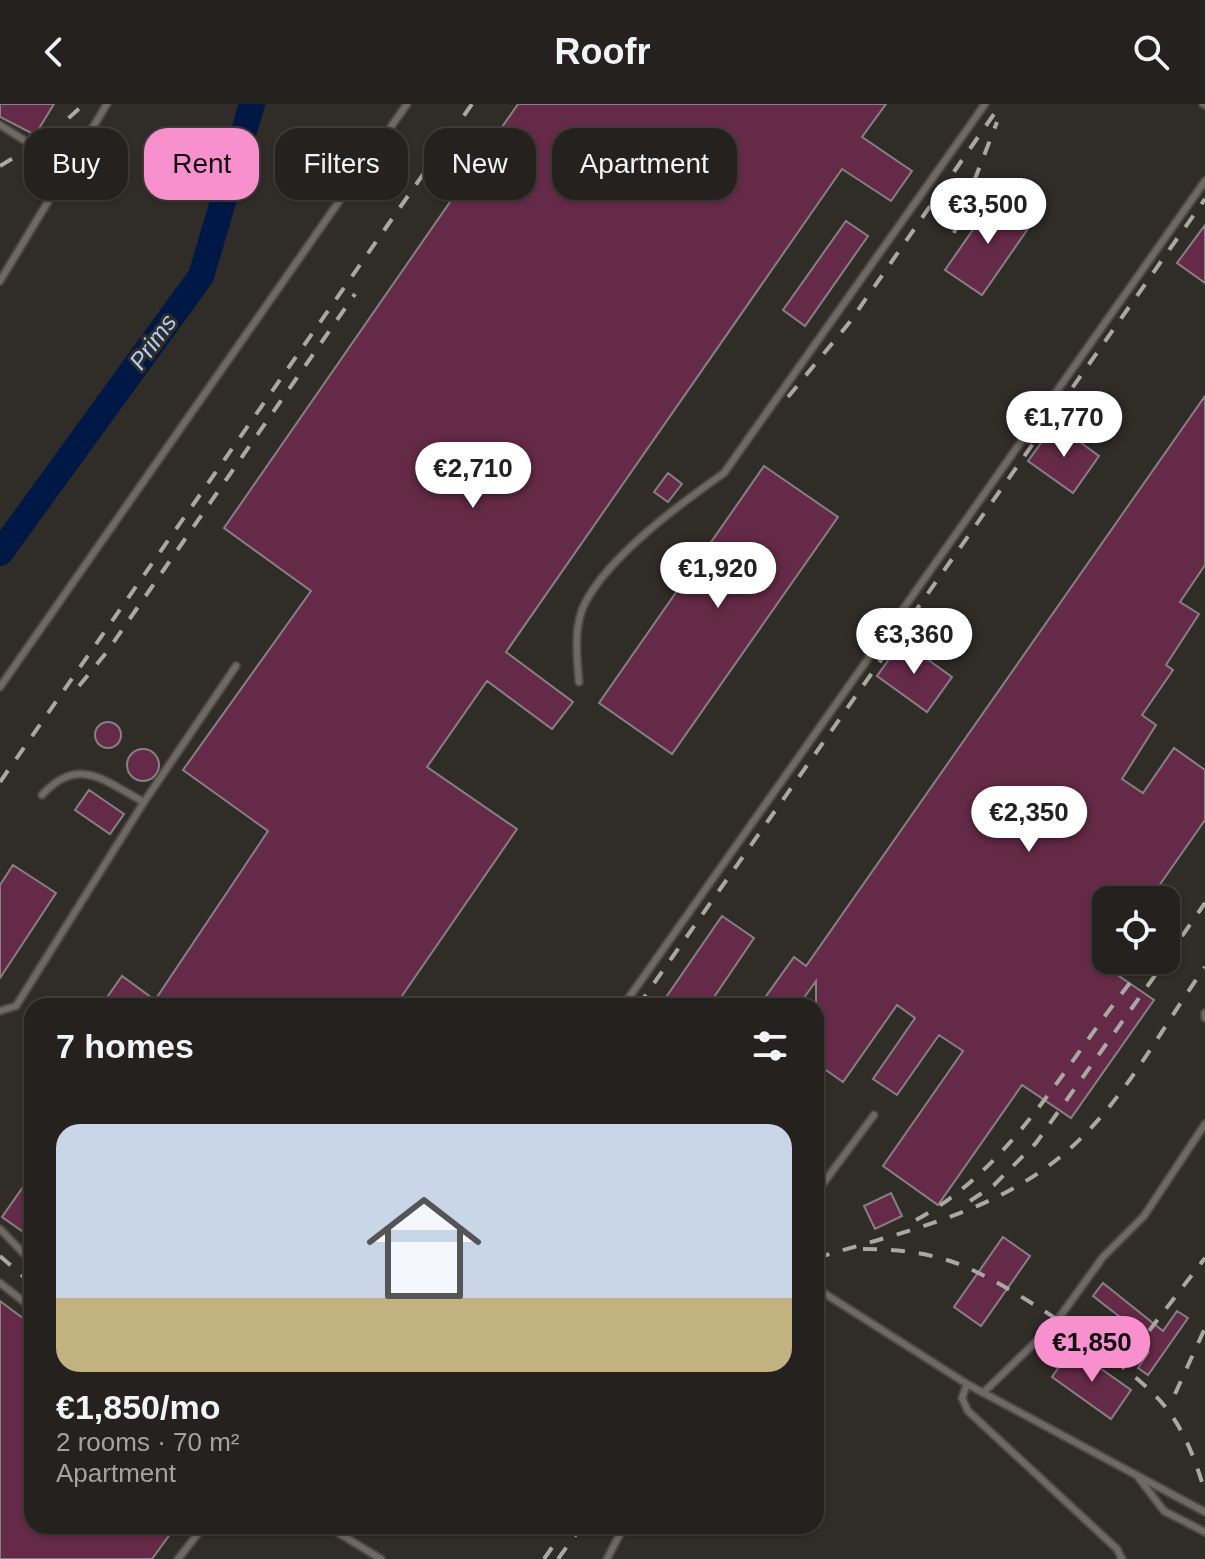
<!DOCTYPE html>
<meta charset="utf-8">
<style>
:root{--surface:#24211e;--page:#2c2927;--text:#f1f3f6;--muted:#a3a3a4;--line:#413e3c;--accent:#f790cd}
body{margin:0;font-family:Arial,sans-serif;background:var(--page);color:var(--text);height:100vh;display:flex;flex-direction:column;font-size:30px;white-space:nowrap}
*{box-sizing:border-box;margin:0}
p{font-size:26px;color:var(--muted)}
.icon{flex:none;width:44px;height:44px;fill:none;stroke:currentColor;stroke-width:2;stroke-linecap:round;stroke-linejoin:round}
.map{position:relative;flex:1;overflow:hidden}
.details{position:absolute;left:24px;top:894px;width:800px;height:536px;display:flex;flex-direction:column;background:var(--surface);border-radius:24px;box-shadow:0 2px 6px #0004,0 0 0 2px var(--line)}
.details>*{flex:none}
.hud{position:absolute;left:24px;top:24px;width:800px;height:72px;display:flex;gap:16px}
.buttons{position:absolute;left:1092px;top:782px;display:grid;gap:16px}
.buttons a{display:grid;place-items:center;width:88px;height:88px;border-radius:16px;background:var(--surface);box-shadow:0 2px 6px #0004,0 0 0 2px var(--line);font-size:40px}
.price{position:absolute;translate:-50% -68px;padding:0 18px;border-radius:28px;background:#fff;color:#222;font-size:26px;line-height:52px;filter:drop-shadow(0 2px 4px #0008)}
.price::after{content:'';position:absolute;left:50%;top:48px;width:24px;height:18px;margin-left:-12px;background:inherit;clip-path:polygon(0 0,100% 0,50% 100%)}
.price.selected{background:var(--accent);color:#111}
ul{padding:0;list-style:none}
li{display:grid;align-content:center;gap:16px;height:424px;padding:0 32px}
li+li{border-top:2px solid var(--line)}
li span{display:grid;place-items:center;height:248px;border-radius:24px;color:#555}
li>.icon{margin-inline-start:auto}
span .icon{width:144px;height:144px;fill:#fffc;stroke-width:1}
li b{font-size:34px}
h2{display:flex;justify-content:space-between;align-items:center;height:96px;padding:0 32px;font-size:34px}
.chip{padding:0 28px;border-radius:24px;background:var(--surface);box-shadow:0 2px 6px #0004,0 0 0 2px var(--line);font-size:28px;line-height:72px}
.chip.selected{background:var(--accent);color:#111}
header{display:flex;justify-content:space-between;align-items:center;height:104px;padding:0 32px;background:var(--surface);font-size:36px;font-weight:600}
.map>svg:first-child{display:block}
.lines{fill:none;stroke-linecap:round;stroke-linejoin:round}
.river{stroke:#001845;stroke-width:26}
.building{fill:#652a47;stroke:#878083;stroke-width:2}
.service-casing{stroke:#4b4845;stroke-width:10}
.service{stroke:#6f6965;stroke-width:6}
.rail{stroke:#aaa7a4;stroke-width:4;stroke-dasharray:14 14;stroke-linecap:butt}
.labels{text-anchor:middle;stroke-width:6;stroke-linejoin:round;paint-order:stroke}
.water-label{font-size:24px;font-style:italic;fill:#afcefc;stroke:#302c28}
</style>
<header><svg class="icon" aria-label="back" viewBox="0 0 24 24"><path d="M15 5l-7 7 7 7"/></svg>Roofr<svg class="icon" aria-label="search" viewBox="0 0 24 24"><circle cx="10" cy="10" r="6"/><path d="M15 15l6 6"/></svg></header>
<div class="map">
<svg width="1205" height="1455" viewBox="0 0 1205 1455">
<rect width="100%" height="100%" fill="#302c28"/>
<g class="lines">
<!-- river -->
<path class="river" d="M 0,449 L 201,172 L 252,0"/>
</g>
<!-- building -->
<path class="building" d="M 0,0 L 54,0 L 35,31 L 0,13 Z
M 518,0 L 886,0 L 862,33 L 912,67 L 891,97 L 842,65 L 506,548 L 573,598 L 552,625 L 487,577 L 427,663 L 517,725 L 395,902 L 101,902 L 122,872 L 155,896 L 268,727 L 183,666 L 311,487 L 224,424 Z
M 995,94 L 1032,119 L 982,191 L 945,166 Z
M 846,117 L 868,132 L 805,222 L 783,206 Z
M 1205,121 L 1205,179 L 1177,159 Z
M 1205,292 L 1205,461 L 1180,498 L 1199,510 L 1166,561 L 1173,566 L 1142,611 L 1156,621 L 1122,675 L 1143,689 L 1174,644 L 1205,666 L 1205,716 L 1149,796 L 1106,796 L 1103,861 L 1154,896 L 1071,1014 L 1022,981 L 938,1101 L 883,1062 L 963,947 L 939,931 L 897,991 L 873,975 L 915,914 L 897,901 L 843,978 L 816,959 L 816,877 L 798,902 L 759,902 L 794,853 L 806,862 Z
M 1055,320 L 1099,352 L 1073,389 L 1028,357 Z
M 764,362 L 838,413 L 672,650 L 599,599 Z
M 668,369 L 682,380 L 668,398 L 654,388 Z
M 902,537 L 952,573 L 927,608 L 877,572 Z
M95 631a13 13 0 1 1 26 0a13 13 0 1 1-26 0Z
M127 661a16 16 0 1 1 32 0a16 16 0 1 1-32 0Z
M 89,686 L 124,710 L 110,730 L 75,706 Z
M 13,761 L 56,789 L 0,874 L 0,781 Z
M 722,812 L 754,834 L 708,902 L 660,902 Z
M 32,1070 L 32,1134 L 2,1113 Z
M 891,1089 L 902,1112 L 875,1125 L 864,1102 Z
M 1003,1133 L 1030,1152 L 981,1222 L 954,1203 Z
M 1103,1179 L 1163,1227 L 1177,1207 L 1188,1214 L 1148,1271 L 1138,1264 L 1149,1248 L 1115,1220 L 1120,1213 L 1093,1192 Z
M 0,1197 L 32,1221 L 32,1422 L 176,1422 L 152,1455 L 0,1455 Z
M 1072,1244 L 1131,1286 L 1111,1315 L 1052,1273 Z"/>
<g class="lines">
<!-- service casing -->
<g class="service-casing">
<path id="service" d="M 1203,0 L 1205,1
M 0,21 L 68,64
M 0,177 L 107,0
M 579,578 C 577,554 573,522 585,499 C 610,451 680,400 724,369 L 985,0
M 0,583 L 407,0
M 42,691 C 79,651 104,677 144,698
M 623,902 L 1205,77
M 0,907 L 16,902 L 144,698 L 236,562
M 1205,909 L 1205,914
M 816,1089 L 874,1011
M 0,1125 L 32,1158
M 0,1179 L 32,1204
M 816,1184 L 967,1280 L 1205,1408
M 967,1280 L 962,1294 L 968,1307 L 1117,1445 L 1122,1455
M 983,1289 L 1056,1218 L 1103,1153 L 1144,1112 L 1205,1020
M 1138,1373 L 1164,1407 L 1205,1428
M 327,1422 L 381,1455
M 178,1455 L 204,1422
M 607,1455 L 624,1422"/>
</g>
<!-- service -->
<use href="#service" class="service"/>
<!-- rail -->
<path class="rail" d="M 0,62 L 48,33 L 84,0
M 954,129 L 997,18
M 788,293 L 849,219 L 1001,0
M 79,582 L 106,549 L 355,190
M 0,678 L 472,0
M 1166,855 L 1205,799
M 638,902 L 1205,95
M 970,1097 L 994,1081 L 1036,1039 L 1166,856
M 916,1116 C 1021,1059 1073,943 1149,856
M 863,1145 C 894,1145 924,1148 953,1158 C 1002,1174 1137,1264 1167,1305 C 1186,1330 1196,1358 1205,1388
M 0,1152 L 32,1180
M 816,1154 C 913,1125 1016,1104 1088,1027 C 1134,979 1167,916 1205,863
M 1132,1249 L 1205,1154
M 1175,1290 L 1205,1224
M 544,1455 L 560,1432
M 558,1455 L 582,1422"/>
</g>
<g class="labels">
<!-- water labels -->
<g class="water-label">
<text transform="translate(153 238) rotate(-54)" y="8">Prims</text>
</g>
</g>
</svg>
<div class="buttons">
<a><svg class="icon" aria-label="locate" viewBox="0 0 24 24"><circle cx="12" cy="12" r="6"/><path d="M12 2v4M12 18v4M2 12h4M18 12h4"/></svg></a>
</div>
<b class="price" style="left:988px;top:142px">€3,500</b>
<b class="price" style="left:1064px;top:355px">€1,770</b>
<b class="price" style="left:473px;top:406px">€2,710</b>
<b class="price" style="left:718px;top:506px">€1,920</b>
<b class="price" style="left:914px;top:572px">€3,360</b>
<b class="price" style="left:1029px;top:750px">€2,350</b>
<b class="price selected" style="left:1092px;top:1280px">€1,850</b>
<div class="hud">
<a class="chip">Buy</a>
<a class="chip selected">Rent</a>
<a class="chip">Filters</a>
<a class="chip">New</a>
<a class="chip">Apartment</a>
</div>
<section class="details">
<h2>7 homes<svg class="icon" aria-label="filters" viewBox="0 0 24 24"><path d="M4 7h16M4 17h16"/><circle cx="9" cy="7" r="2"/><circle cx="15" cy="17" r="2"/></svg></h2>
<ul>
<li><span style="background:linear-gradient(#c9d6e8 70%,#c2b280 0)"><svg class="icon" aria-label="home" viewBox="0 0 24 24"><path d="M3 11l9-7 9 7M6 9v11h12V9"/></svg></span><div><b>€1,850/mo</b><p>2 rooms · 70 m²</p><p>Apartment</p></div></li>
</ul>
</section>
</div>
